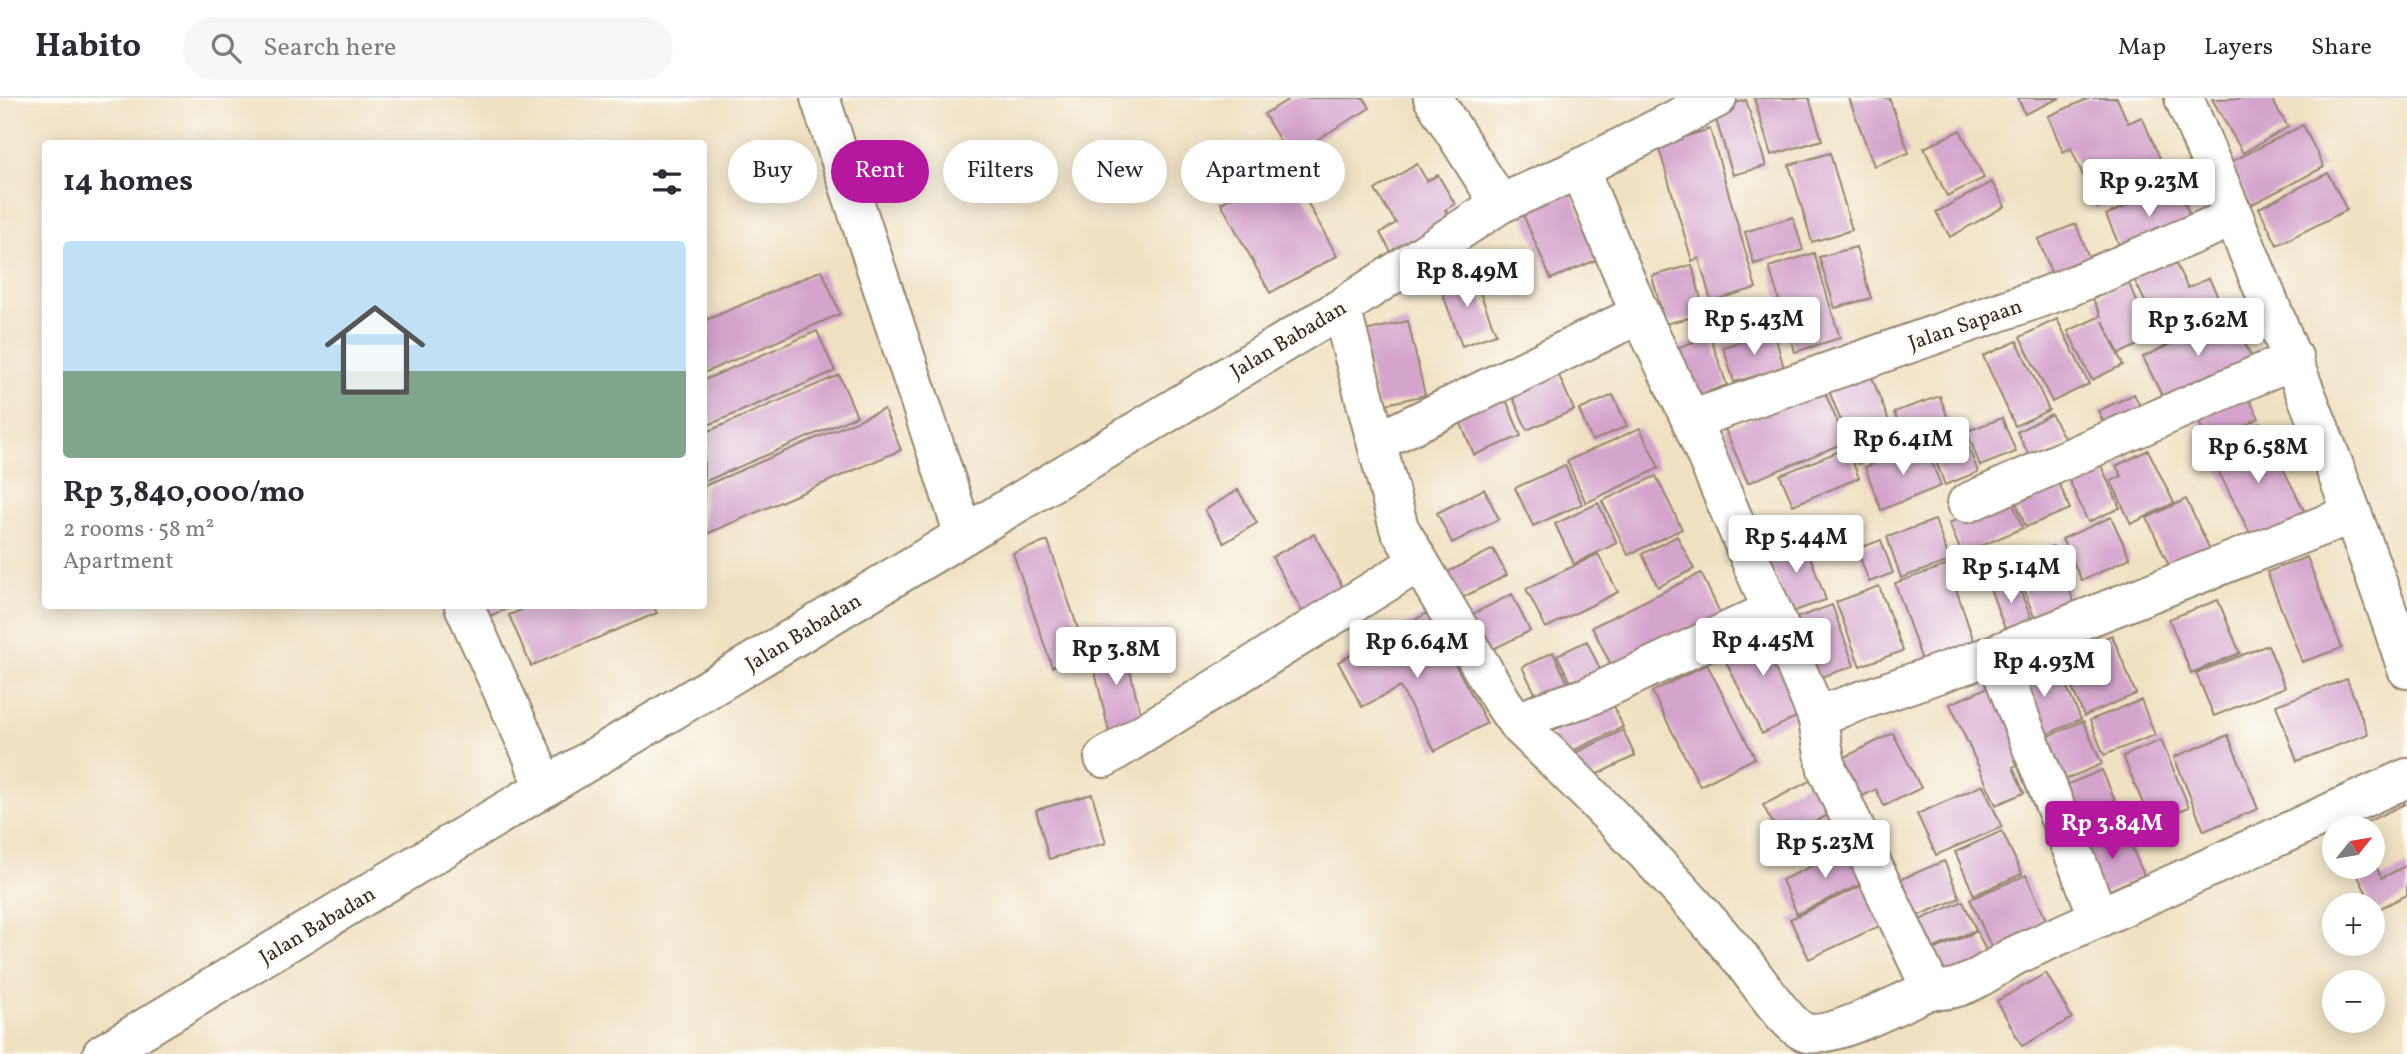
<!DOCTYPE html>
<meta charset="utf-8">
<style>
:root{--surface:#fff;--page:#f7f7f7;--text:#2b2b33;--muted:#7c7c81;--line:#e1e1e2;--accent:#b5179e}
body{margin:0;font-family:Vollkorn,serif;background:var(--page);color:var(--text);height:100vh;display:flex;flex-direction:column;font-size:26px;white-space:nowrap}
*{box-sizing:border-box;margin:0}
p{font-size:23px;color:var(--muted)}
.icon{flex:none;width:38px;height:38px;fill:none;stroke:currentColor;stroke-width:2;stroke-linecap:round;stroke-linejoin:round}
.map{position:relative;flex:1;overflow:hidden}
.side{position:absolute;left:42px;top:42px;width:665px;height:469px;display:flex;flex-direction:column;background:var(--surface);border-radius:7px;box-shadow:0 4px 18px #0003}
.side>*{flex:none}
.hud{position:absolute;left:728px;top:42px;width:665px;height:63px;display:flex;gap:14px}
.needle{width:46px;rotate:60deg}
.tools{position:absolute;left:2322px;top:718px;display:grid;gap:14px}
.tools a{display:grid;place-items:center;width:63px;height:63px;border-radius:50%;background:var(--surface);box-shadow:0 4px 18px #0003;font-size:35px}
.price{position:absolute;translate:-50% -60px;padding:0 16px;border-radius:7px;background:#fff;color:#222;font-size:23px;line-height:46px;filter:drop-shadow(0 2px 4px #0008)}
.price::after{content:'';position:absolute;left:50%;top:42px;width:21px;height:16px;margin-left:-10px;background:inherit;clip-path:polygon(0 0,100% 0,50% 100%)}
.price.on{background:var(--accent);color:#fff}
ul{padding:0;list-style:none}
li{display:grid;align-content:center;gap:14px;height:371px;padding:0 21px}
li span{display:grid;place-items:center;height:217px;border-radius:7px;color:#555}
li>.icon{margin-inline-start:auto}
span .icon{width:126px;height:126px;fill:#fffc;stroke-width:1}
li b{font-size:30px}
h2{display:flex;justify-content:space-between;align-items:center;height:84px;padding:0 21px;font-size:30px}
.tag{padding:0 24px;border-radius:32px;background:var(--surface);box-shadow:0 4px 18px #0003;font-size:24px;line-height:63px}
.tag.on{background:var(--accent);color:#fff}
header{display:flex;align-items:center;gap:42px;box-sizing:border-box;height:98px;padding:0 35px;background:var(--surface);border-bottom:2px solid var(--line)}
header strong{font-size:33px}
nav{display:flex;gap:38px;margin-inline-start:auto;font-size:24px}
.search{width:490px;height:63px;background:var(--page);display:flex;align-items:center;gap:18px;box-sizing:border-box;padding:0 24px;border-radius:38px;color:var(--muted);font-size:26px}
.map>svg:first-child{display:block}
.building{fill:#d4a4cd}
.lines{fill:none;stroke-linecap:round;stroke-linejoin:round}
.minor-casing{stroke:#968670;stroke-width:42}
.minor{stroke:#fff;stroke-width:38}
.labels{text-anchor:middle;stroke-width:6;stroke-linejoin:round;paint-order:stroke}
.street-label{font-size:21px;fill:#3b2a1e;stroke:#fdfcf7}
</style>
<header>
<strong>Habito</strong>
<div class="search"><svg class="icon" aria-label="search" viewBox="0 0 24 24"><circle cx="10" cy="10" r="6"/><path d="M15 15l6 6"/></svg>Search here</div>
<nav><a>Map</a><a>Layers</a><a>Share</a></nav>
</header>
<div class="map">
<svg width="2407" height="956" viewBox="0 0 2407 956">
<rect width="100%" height="100%" fill="#fdfcf7"/>
<filter id="ink" filterUnits="userSpaceOnUse"><feTurbulence type="fractalNoise" baseFrequency=".0143" numOctaves="2"/><feDisplacementMap in="SourceGraphic" scale="14" xChannelSelector="R" yChannelSelector="G"/><feConvolveMatrix kernelMatrix="1 2 1 2 8 2 1 2 1" color-interpolation-filters="sRGB"/></filter>
<filter id="wash" filterUnits="userSpaceOnUse"><feTurbulence type="fractalNoise" baseFrequency=".00686" numOctaves="4" result="noise"/><feDisplacementMap in="SourceGraphic" scale="28" xChannelSelector="R" yChannelSelector="G"/><feGaussianBlur stdDeviation="1.57" result="paint"/><feColorMatrix in="noise" values="0 0 0 0 0 0 0 0 0 0 0 0 0 0 0 0 0 1.4 0 .05"/><feComposite in="paint" operator="in"/></filter>
<g filter="url(#wash)">
<rect width="100%" height="100%" fill="#f0e1c2"/>
<g id="blocks">
<!-- building -->
<path class="building" d="M 1291,0 L 1364,0 L 1370,10 L 1289,58 L 1264,16 Z
M 1754,0 L 1809,0 L 1822,42 L 1771,57 Z
M 1849,0 L 1889,0 L 1909,55 L 1874,68 Z
M 2018,0 L 2060,0 L 2025,16 Z
M 2090,0 L 2117,0 L 2128,25 L 2142,19 L 2168,79 L 2097,110 L 2071,50 L 2063,54 L 2048,18 Z
M 2271,0 L 2288,29 L 2243,55 L 2212,1 Z
M 1746,2 L 1766,68 L 1733,77 L 1713,12 Z
M 2303,27 L 2324,69 L 2251,107 L 2229,65 Z
M 1710,31 L 1756,190 L 1711,203 L 1699,160 L 1692,163 L 1658,47 Z
M 1960,32 L 1984,80 L 1947,98 L 1924,50 Z
M 1830,55 L 1852,132 L 1812,144 L 1789,67 Z
M 1417,66 L 1427,83 L 1438,77 L 1455,106 L 1445,112 L 1454,127 L 1396,162 L 1380,135 L 1396,125 L 1375,92 Z
M 1288,69 L 1337,158 L 1270,195 L 1221,105 Z
M 2328,75 L 2347,112 L 2277,147 L 2259,110 Z
M 1992,84 L 2005,108 L 1950,139 L 1936,114 Z
M 2176,86 L 2193,124 L 2123,156 L 2106,117 Z
M 1570,91 L 1599,161 L 1551,181 L 1521,112 Z
M 1793,119 L 1803,152 L 1754,166 L 1745,134 Z
M 2076,126 L 2094,173 L 2056,187 L 2038,141 Z
M 1856,149 L 1871,200 L 1835,210 L 1819,159 Z
M 1814,155 L 1840,240 L 1795,254 L 1769,169 Z
M 2173,161 L 2188,190 L 2209,180 L 2221,205 L 2160,234 L 2133,179 Z
M 1692,167 L 1705,216 L 1665,226 L 1652,178 Z
M 822,172 L 840,216 L 704,275 L 704,223 Z
M 1472,174 L 1496,236 L 1462,248 L 1439,186 Z
M 2128,184 L 2154,239 L 2119,256 L 2103,223 L 2123,267 L 2092,282 L 2068,233 L 2101,218 L 2093,201 Z
M 2231,217 L 2253,262 L 2165,304 L 2143,259 Z
M 2057,221 L 2089,286 L 2052,304 L 2020,239 Z
M 1408,223 L 1425,297 L 1378,308 L 1361,234 Z
M 817,233 L 835,273 L 704,329 L 704,282 Z
M 1774,234 L 1784,270 L 1734,284 L 1723,249 Z
M 1710,238 L 1727,287 L 1696,298 L 1679,249 Z
M 2017,243 L 2049,312 L 2015,328 L 1983,258 Z
M 1868,269 L 1899,349 L 1858,366 L 1826,285 Z
M 1556,271 L 1574,312 L 1527,332 L 1509,291 Z
M 839,277 L 857,318 L 704,384 L 704,335 Z
M 2240,285 L 2259,320 L 2210,346 L 2195,317 Z
M 1823,290 L 1846,344 L 1748,385 L 1725,331 Z
M 1502,292 L 1521,338 L 1474,357 L 1455,311 Z
M 2134,296 L 2146,321 L 2111,339 L 2098,313 Z
M 1613,297 L 1627,328 L 1592,343 L 1579,312 Z
M 1940,298 L 1952,332 L 1907,348 L 1894,314 Z
M 884,311 L 901,352 L 704,437 L 704,388 Z
M 2051,316 L 2067,345 L 2032,363 L 2017,334 Z
M 2002,320 L 2016,354 L 1980,368 L 1967,333 Z
M 2260,325 L 2309,422 L 2257,449 L 2207,351 Z
M 1640,330 L 1659,370 L 1586,405 L 1567,363 Z
M 1963,334 L 1978,374 L 1945,387 L 1930,347 Z
M 1925,346 L 1941,388 L 1881,412 L 1865,369 Z
M 1847,350 L 1859,380 L 1793,407 L 1780,377 Z
M 2148,352 L 2174,405 L 2131,426 L 2111,383 L 2122,378 L 2116,368 Z
M 2099,363 L 2120,410 L 2088,424 L 2067,377 Z
M 1565,367 L 1582,406 L 1533,428 L 1515,390 Z
M 1656,378 L 1682,431 L 1628,457 L 1602,403 Z
M 2056,378 L 2070,411 L 2026,429 L 2012,396 Z
M 1484,391 L 1499,421 L 1452,445 L 1437,415 Z
M 1238,392 L 1257,425 L 1224,445 L 1205,412 Z
M 2010,399 L 2023,430 L 1962,456 L 1949,425 Z
M 2186,401 L 2210,452 L 2170,470 L 2147,420 Z
M 1598,405 L 1617,445 L 1574,466 L 1555,426 Z
M 2111,419 L 2130,460 L 2082,483 L 2062,441 Z
M 1935,422 L 1950,463 L 1901,480 L 1887,439 Z
M 1314,436 L 1346,495 L 1304,517 L 1272,459 Z
M 1677,438 L 1694,471 L 1658,489 L 1642,456 Z
M 1803,439 L 1826,502 L 1789,515 L 1766,452 Z
M 1881,442 L 1893,475 L 1869,484 L 1857,451 Z
M 1048,443 L 1087,557 L 1052,569 L 1013,455 Z
M 2053,448 L 2075,507 L 2035,522 L 2013,462 Z
M 1493,451 L 1507,477 L 1448,507 L 1434,481 Z
M 1598,456 L 1618,494 L 1546,530 L 1526,491 Z
M 2307,459 L 2342,550 L 2302,564 L 2267,474 Z
M 1948,467 L 1978,556 L 1926,574 L 1895,485 Z
M 1701,475 L 1723,521 L 1615,575 L 1592,529 Z
M 2017,483 L 2031,521 L 2005,531 L 1991,493 Z
M 1879,488 L 1903,553 L 1860,568 L 1836,504 Z
M 1512,496 L 1530,533 L 1479,558 L 1461,522 Z
M 2218,502 L 2240,555 L 2191,575 L 2169,521 Z
M 1832,507 L 1854,568 L 1815,581 L 1793,521 Z
M 474,508 L 514,508 L 480,522 Z
M 531,508 L 653,508 L 657,515 L 531,568 L 509,517 Z
M 1427,515 L 1487,625 L 1435,653 L 1400,589 L 1362,609 L 1338,564 Z
M 1763,523 L 1808,613 L 1762,636 L 1717,546 Z
M 2112,537 L 2136,596 L 2084,618 L 2059,559 Z
M 1122,540 L 1144,630 L 1110,638 L 1089,548 Z
M 1587,543 L 1604,580 L 1575,594 L 1557,557 Z
M 2268,547 L 2285,589 L 2214,618 L 2196,575 Z
M 1553,554 L 1570,590 L 1540,605 L 1522,569 Z
M 2053,559 L 2081,621 L 2034,642 L 2007,580 Z
M 1707,566 L 1755,660 L 1700,688 L 1652,594 Z
M 2347,581 L 2368,636 L 2297,663 L 2276,607 Z
M 1993,587 L 2027,663 L 2013,669 L 2024,695 L 1996,707 L 1950,606 Z
M 2141,602 L 2155,637 L 2104,657 L 2090,622 Z
M 1612,604 L 1623,629 L 1563,658 L 1551,633 Z
M 2083,623 L 2102,666 L 2059,684 L 2040,642 Z
M 1623,632 L 1635,658 L 1583,683 L 1571,657 Z
M 1893,635 L 1921,690 L 1884,708 L 1876,691 L 1849,705 L 1829,667 Z
M 2228,637 L 2258,711 L 2204,733 L 2174,659 Z
M 2161,642 L 2189,709 L 2151,725 L 2123,658 Z
M 2102,672 L 2122,719 L 2072,740 L 2052,693 Z
M 1821,677 L 1840,711 L 1781,741 L 1763,707 Z
M 1983,687 L 2002,729 L 1936,757 L 1917,716 Z
M 2398,692 L 2405,706 L 2354,730 L 2348,717 Z
M 1092,696 L 1106,745 L 1049,761 L 1036,712 Z
M 2123,730 L 2144,777 L 2101,796 L 2080,749 Z
M 2002,733 L 2022,776 L 1974,797 L 1955,754 Z
M 1853,749 L 1868,783 L 1797,816 L 1782,782 Z
M 1944,763 L 1960,800 L 1910,821 L 1894,784 Z
M 2373,763 L 2382,780 L 2407,767 L 2407,797 L 2375,813 L 2353,768 L 2373,768 Z
M 2026,777 L 2052,835 L 1996,860 L 1970,801 Z
M 1874,782 L 1892,822 L 1809,861 L 1790,821 Z
M 1963,803 L 1976,832 L 1921,856 L 1908,827 Z
M 1977,833 L 1990,862 L 1932,887 L 1920,858 Z
M 2046,875 L 2072,920 L 2022,948 L 1997,903 Z"/>
</g>
</g>
<g filter="url(#ink)">
<use href="#blocks" fill-opacity="0" stroke="#968670" stroke-width="2"/>
<g class="lines">
<!-- minor casing -->
<g class="minor-casing">
<path id="minor" d="M 820,0 L 964,437
M 1433,0 L 1500,106
M 2184,0 C 2263,189 2343,377 2407,571
M 1579,71 L 1640,216 L 1691,322 L 1817,618 L 1827,671 L 1931,891
M 1341,210 L 1399,430 L 1501,602 L 1517,625 L 1544,613 L 1587,599 L 1771,513
M 1691,322 L 2062,192 L 2234,119
M 1377,344 L 1640,216
M 1967,405 L 2294,261
M 464,508 L 532,657 L 543,690
M 1995,556 L 2099,820
M 1817,618 L 1995,556 L 2352,416
M 1517,625 C 1595,700 1671,778 1740,860 C 1754,877 1788,930 1807,935 C 1833,941 1904,903 1931,891 C 1960,897 1990,872 2014,858 L 2407,680
M 1104,660 L 1419,464
M 102,956 L 1341,210 L 1500,106 L 1579,71 L 1717,0"/>
</g>
<!-- minor -->
<use href="#minor" class="minor"/>
</g>
</g>
<g class="labels">
<!-- street labels -->
<g class="street-label">
<text transform="translate(1965 226) rotate(-19)" y="7">Jalan Sapaan</text>
<text transform="translate(1288 241) rotate(-31)" y="7">Jalan Babadan</text>
<text transform="translate(803 534) rotate(-31)" y="7">Jalan Babadan</text>
<text transform="translate(317 827) rotate(-31)" y="7">Jalan Babadan</text>
</g>
</g>
</svg>
<div class="tools">
<a><svg class="needle" viewBox="-14 -14 28 28"><path d="M0-13l5 13h-10z" fill="#e53935"/><path d="M0 13l5-13h-10z" fill="#7c7c81"/></svg></a>
<a>+</a>
<a>−</a>
</div>
<b class="price" style="left:2149px;top:121px">Rp 9.23M</b>
<b class="price" style="left:1467px;top:211px">Rp 8.49M</b>
<b class="price" style="left:1754px;top:259px">Rp 5.43M</b>
<b class="price" style="left:2198px;top:260px">Rp 3.62M</b>
<b class="price" style="left:1903px;top:379px">Rp 6.41M</b>
<b class="price" style="left:2258px;top:387px">Rp 6.58M</b>
<b class="price" style="left:1796px;top:477px">Rp 5.44M</b>
<b class="price" style="left:2011px;top:507px">Rp 5.14M</b>
<b class="price" style="left:1763px;top:580px">Rp 4.45M</b>
<b class="price" style="left:1417px;top:582px">Rp 6.64M</b>
<b class="price" style="left:1116px;top:589px">Rp 3.8M</b>
<b class="price" style="left:2044px;top:601px">Rp 4.93M</b>
<b class="price on" style="left:2112px;top:763px">Rp 3.84M</b>
<b class="price" style="left:1825px;top:782px">Rp 5.23M</b>
<div class="hud">
<a class="tag">Buy</a>
<a class="tag on">Rent</a>
<a class="tag">Filters</a>
<a class="tag">New</a>
<a class="tag">Apartment</a>
</div>
<section class="side">
<h2>14 homes<svg class="icon" aria-label="filters" viewBox="0 0 24 24"><path d="M4 7h16M4 17h16"/><circle cx="9" cy="7" r="2"/><circle cx="15" cy="17" r="2"/></svg></h2>
<ul>
<li><span style="background:linear-gradient(#bfe0f5 60%,#7fa58c 0)"><svg class="icon" aria-label="home" viewBox="0 0 24 24"><path d="M3 11l9-7 9 7M6 9v11h12V9"/></svg></span><div><b>Rp 3,840,000/mo</b><p>2 rooms · 58 m²</p><p>Apartment</p></div></li>
</ul>
</section>
</div>
